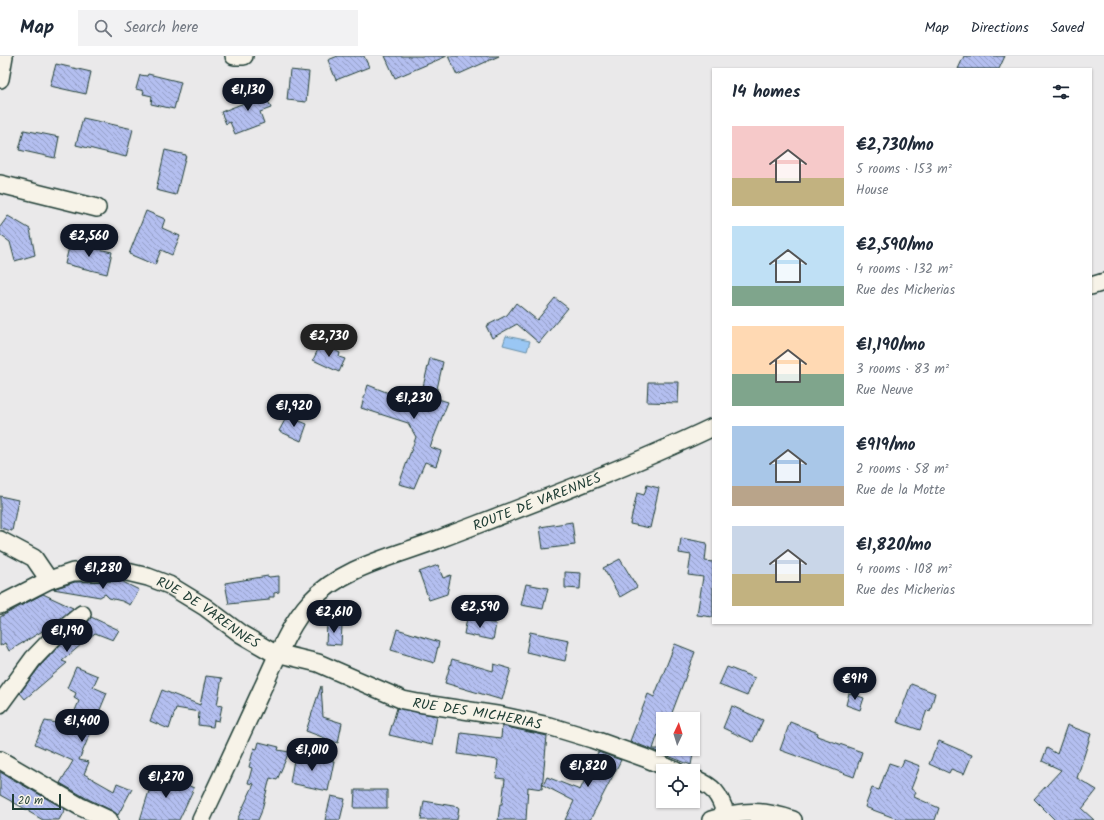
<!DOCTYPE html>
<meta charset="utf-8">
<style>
:root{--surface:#fff;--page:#f2f2f3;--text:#1f2937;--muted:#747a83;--line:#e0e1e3;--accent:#111827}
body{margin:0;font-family:Kalam,sans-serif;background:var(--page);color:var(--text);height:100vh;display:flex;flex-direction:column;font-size:15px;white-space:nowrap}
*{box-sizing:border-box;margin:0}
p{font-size:13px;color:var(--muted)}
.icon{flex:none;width:22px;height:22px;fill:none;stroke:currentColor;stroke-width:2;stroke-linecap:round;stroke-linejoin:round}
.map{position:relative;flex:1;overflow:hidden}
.side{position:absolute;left:712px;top:12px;width:380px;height:556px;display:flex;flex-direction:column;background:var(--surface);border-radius:0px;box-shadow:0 1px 3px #0004}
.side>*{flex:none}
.needle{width:26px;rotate:4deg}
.buttons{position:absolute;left:656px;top:656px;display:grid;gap:8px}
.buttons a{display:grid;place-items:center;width:44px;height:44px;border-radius:0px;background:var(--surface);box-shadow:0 1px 3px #0004;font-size:20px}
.scale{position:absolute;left:12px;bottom:10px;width:49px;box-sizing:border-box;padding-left:4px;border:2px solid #1f3d34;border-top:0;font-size:11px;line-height:14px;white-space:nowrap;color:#1f3d34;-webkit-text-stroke:3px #f7f3e8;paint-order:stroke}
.price{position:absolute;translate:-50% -34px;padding:0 9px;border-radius:14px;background:var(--accent);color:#fff;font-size:13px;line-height:26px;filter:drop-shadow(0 1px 2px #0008)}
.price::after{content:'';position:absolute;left:50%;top:24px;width:12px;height:9px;margin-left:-6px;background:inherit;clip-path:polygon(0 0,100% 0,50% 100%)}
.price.selected{background:#222;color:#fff}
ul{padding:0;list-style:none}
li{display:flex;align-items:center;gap:12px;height:100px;padding:0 20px}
li span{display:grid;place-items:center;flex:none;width:112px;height:80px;border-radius:0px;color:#555}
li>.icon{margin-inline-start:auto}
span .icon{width:48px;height:48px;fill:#fffc;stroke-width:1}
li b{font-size:17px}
h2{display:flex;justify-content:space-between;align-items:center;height:48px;padding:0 20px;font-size:17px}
header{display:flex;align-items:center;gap:24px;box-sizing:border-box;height:56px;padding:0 20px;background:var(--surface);border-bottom:1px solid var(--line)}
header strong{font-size:19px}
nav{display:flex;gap:22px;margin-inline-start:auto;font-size:14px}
.search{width:280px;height:36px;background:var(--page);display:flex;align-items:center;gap:10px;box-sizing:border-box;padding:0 14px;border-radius:0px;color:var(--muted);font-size:15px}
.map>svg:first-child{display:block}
.water{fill:#9ac7f4;stroke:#6990a7}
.building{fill:url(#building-back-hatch);stroke:#1f3d34}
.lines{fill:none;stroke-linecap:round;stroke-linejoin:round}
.street-casing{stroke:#1f3d34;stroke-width:20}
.street{stroke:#f7f3e8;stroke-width:17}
.labels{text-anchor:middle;stroke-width:3;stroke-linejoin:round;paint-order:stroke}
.street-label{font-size:14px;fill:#1f3d34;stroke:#f7f3e8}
</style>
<header>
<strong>Map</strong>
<div class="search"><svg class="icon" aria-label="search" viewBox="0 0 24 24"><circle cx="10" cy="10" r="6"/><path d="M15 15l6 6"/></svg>Search here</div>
<nav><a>Map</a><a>Directions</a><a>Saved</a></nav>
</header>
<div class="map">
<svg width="1104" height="764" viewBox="0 0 1104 764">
<defs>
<pattern id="building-back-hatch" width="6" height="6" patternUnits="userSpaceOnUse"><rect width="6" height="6" fill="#b4bff0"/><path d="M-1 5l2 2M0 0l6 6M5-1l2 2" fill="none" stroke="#929cc3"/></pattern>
</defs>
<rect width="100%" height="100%" fill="#eae9ea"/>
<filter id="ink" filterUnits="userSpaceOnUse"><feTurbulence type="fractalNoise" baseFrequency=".025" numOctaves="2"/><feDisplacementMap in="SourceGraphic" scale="8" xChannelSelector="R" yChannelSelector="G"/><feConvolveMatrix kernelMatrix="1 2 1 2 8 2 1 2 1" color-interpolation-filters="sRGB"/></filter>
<g filter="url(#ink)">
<!-- water -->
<path class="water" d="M 506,280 L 530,285 L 527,295 L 503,289 Z"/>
<!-- building -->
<path class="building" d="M 338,0 L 364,0 L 369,11 L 336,24 L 328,4 Z
M 385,0 L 447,0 L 395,22 Z
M 448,0 L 499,0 L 457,19 Z
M 964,0 L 1005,0 L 999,13 L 958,13 Z
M 56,8 L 91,16 L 86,38 L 50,30 Z
M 290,14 L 309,16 L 306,46 L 287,44 Z
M 148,18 L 181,26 L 174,53 L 151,48 L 152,40 L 143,38 L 144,35 L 136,33 L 140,19 L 147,20 Z
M 262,30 L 271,52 L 260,56 L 264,67 L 235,78 L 230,66 L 226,68 L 221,56 L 249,45 L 246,36 Z
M 83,62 L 133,73 L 126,101 L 76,89 Z
M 24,74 L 59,81 L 55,102 L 19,94 Z
M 165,94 L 186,99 L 176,139 L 156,134 Z
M 146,155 L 165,163 L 162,172 L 180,180 L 172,199 L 161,194 L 155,209 L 129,198 Z
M 8,160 L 30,173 L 35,199 L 15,205 L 10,186 L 0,179 L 0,171 Z
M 70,187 L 79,189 L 80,187 L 95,190 L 94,192 L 112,196 L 107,218 L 65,208 Z
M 555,242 L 568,252 L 539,287 L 517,268 L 492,282 L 486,270 L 507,259 L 516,247 L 537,264 Z
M 321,287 L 340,297 L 339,301 L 345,303 L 339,316 L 313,304 Z
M 430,302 L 443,306 L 435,342 L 448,346 L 430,391 L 441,395 L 436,410 L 425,406 L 414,432 L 399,428 L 416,381 L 408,367 L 361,352 L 368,329 L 399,341 L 419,347 Z
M 648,326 L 679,326 L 678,347 L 647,346 Z
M 287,360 L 307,368 L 301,385 L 279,375 Z
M 647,429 L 659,432 L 650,472 L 630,468 L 637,437 L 644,439 Z
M 0,440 L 18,444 L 12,475 L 0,472 Z
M 572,466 L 575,489 L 543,493 L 540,471 Z
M 681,482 L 707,487 L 705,505 L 713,506 L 713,561 L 697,559 L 703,521 L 688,519 L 691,499 L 679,497 Z
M 620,503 L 637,531 L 620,541 L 603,512 Z
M 438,509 L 443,522 L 451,519 L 447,538 L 429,544 L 419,516 Z
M 565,516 L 581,517 L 580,533 L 565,532 Z
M 268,520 L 269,521 L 279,520 L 279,536 L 274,537 L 274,541 L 269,541 L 269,544 L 229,548 L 225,527 Z
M 121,525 L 139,534 L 130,549 L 122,545 L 109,542 L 105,538 L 100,541 L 53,533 L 75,526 Z
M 526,528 L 548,532 L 543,553 L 521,549 Z
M 43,538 L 73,552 L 51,570 L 9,595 L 5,587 L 0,590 L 0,561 Z
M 91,561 L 119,574 L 113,584 L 95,577 L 62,605 L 67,607 L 25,643 L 20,637 L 41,609 L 62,587 L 88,566 Z
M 467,562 L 496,568 L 493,584 L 464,578 Z
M 327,568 L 342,569 L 341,589 L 326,588 Z
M 397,573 L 439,586 L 434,607 L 391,594 Z
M 530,576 L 569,584 L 565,605 L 526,596 Z
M 675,588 L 695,596 L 670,662 L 665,660 L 663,663 L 653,693 L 694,693 L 691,709 L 630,685 L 648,638 L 654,641 Z
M 452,603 L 493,615 L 494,608 L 511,613 L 502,644 L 445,627 Z
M 76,611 L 98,620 L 93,631 L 107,637 L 79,704 L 89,706 L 84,718 L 114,735 L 117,727 L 132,733 L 118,759 L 113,755 L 86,742 L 60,727 L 73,705 L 35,688 L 45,665 L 69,669 L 79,645 L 74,642 L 76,637 L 67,632 Z
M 727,611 L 755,622 L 747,640 L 719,629 Z
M 206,620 L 222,622 L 217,649 L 222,650 L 219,665 L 214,664 L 213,671 L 198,669 L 199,656 L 176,652 L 169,673 L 150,665 L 162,634 L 200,649 Z
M 911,628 L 935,637 L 930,655 L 927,654 L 920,674 L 897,666 Z
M 321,630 L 323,661 L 342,667 L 338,687 L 306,675 Z
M 849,637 L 864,642 L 860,654 L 846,649 Z
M 732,650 L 763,664 L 753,686 L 723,672 Z
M 397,652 L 437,660 L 432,689 L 389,679 Z
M 790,666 L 818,677 L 817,680 L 862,696 L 854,721 L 780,694 Z
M 1067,669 L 1091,678 L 1077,722 L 1097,734 L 1082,753 L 1094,764 L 1055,764 L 1034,743 L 1061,714 L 1042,705 L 1047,692 L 1057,698 Z
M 502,670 L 547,680 L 542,733 L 528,731 L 526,764 L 498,764 L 500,748 L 502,748 L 505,723 L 496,722 L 498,704 L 458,698 L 461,677 L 501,682 Z
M 939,685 L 972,699 L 964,718 L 951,713 L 949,717 L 929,708 Z
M 259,686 L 279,691 L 278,694 L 289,696 L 277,724 L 270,722 L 261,757 L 258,764 L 237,764 L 254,728 L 248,727 L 252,712 L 249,711 L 254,692 L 257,693 Z
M 598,696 L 621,704 L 590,764 L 565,764 L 574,745 L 543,729 L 547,721 L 580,734 Z
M 295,698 L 334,705 L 328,735 L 290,727 Z
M 904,704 L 920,710 L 911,733 L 916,736 L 914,741 L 939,752 L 935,764 L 900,764 L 865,751 L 872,732 L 879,734 L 889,707 L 901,711 Z
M 156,715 L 194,732 L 179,764 L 140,764 L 149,735 L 151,736 Z
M 0,716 L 65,753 L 59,764 L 43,764 L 29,756 L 29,755 L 0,739 Z
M 355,734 L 387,734 L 387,752 L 354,752 Z
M 331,740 L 345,743 L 340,764 L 325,764 Z
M 424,745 L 459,751 L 457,764 L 421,764 Z"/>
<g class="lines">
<!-- street casing -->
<g class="street-casing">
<g id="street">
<path d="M 234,0 L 244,0"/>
<path d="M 0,23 L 4,0"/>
<path d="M 0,128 L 97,152"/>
<path d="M 1091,230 L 1104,226"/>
<path d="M 0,484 L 34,502 L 49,524"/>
<path id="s1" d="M 0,549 L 49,524 L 73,516 L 123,515 L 148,521 L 169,529 L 205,551 L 241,578 L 272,596 L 318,607 L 403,644 L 418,647 L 503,660 L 549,670 L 592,683 L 645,702 L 676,715"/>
<path d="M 0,648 L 33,603 L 55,580 L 82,558"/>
<path d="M 0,704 L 81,751 L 109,764"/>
<path d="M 693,722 C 714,731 719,737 726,759"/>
<path id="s2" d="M 201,764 C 222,720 242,677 262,633 C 276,604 288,570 310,546 C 344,509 398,500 442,482 C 533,447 625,413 713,371"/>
<path d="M 711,764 C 741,754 763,754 793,764"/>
</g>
</g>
<!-- street -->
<use href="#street" class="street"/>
</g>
</g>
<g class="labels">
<!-- street labels -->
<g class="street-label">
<text dy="5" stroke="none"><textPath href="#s2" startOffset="494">ROUTE DE VARENNES</textPath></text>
<text dy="5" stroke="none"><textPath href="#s1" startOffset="226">RUE DE VARENNES</textPath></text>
<text dy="5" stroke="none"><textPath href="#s1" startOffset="517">RUE DES MICHERIAS</textPath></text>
</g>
</g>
</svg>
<div class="buttons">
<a><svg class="needle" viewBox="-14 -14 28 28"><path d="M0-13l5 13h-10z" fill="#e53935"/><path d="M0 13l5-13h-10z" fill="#747a83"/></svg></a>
<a><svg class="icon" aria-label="locate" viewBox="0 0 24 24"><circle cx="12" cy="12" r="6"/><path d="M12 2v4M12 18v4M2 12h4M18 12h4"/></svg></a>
</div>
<div class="scale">20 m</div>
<b class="price" style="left:248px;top:56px">€1,130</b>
<b class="price" style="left:89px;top:202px">€2,560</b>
<b class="price selected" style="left:329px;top:302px">€2,730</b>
<b class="price" style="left:414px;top:364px">€1,230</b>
<b class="price" style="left:294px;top:372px">€1,920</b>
<b class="price" style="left:103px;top:534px">€1,280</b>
<b class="price" style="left:480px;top:573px">€2,590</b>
<b class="price" style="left:334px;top:578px">€2,610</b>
<b class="price" style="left:67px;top:597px">€1,190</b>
<b class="price" style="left:855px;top:645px">€919</b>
<b class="price" style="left:82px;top:687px">€1,400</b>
<b class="price" style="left:312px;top:716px">€1,010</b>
<b class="price" style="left:588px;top:732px">€1,820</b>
<b class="price" style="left:166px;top:743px">€1,270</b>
<section class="side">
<h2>14 homes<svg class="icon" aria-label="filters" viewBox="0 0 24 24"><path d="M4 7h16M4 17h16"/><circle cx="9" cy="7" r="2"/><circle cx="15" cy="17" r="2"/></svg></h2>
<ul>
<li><span style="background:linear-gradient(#f6c9c9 65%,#c2b280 0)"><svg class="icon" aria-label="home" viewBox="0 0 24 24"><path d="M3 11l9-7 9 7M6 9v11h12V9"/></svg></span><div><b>€2,730/mo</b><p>5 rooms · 153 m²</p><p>House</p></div></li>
<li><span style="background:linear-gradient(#bfe0f5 75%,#7fa58c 0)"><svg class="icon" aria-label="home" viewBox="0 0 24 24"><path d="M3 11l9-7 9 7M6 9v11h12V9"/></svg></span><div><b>€2,590/mo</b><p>4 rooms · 132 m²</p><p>Rue des Micherias</p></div></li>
<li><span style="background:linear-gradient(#ffd9b3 60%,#7fa58c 0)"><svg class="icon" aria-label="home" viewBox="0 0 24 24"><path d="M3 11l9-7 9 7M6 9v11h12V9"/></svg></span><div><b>€1,190/mo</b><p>3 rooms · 83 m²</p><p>Rue Neuve</p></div></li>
<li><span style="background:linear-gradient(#a9c7e8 75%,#b9a48a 0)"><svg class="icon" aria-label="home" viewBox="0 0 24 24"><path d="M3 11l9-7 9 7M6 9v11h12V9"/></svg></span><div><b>€919/mo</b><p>2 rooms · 58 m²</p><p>Rue de la Motte</p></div></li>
<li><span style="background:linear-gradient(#c9d6e8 60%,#c2b280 0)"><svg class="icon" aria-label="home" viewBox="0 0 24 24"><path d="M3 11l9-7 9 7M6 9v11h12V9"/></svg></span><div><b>€1,820/mo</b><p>4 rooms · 108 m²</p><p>Rue des Micherias</p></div></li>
</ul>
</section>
</div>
